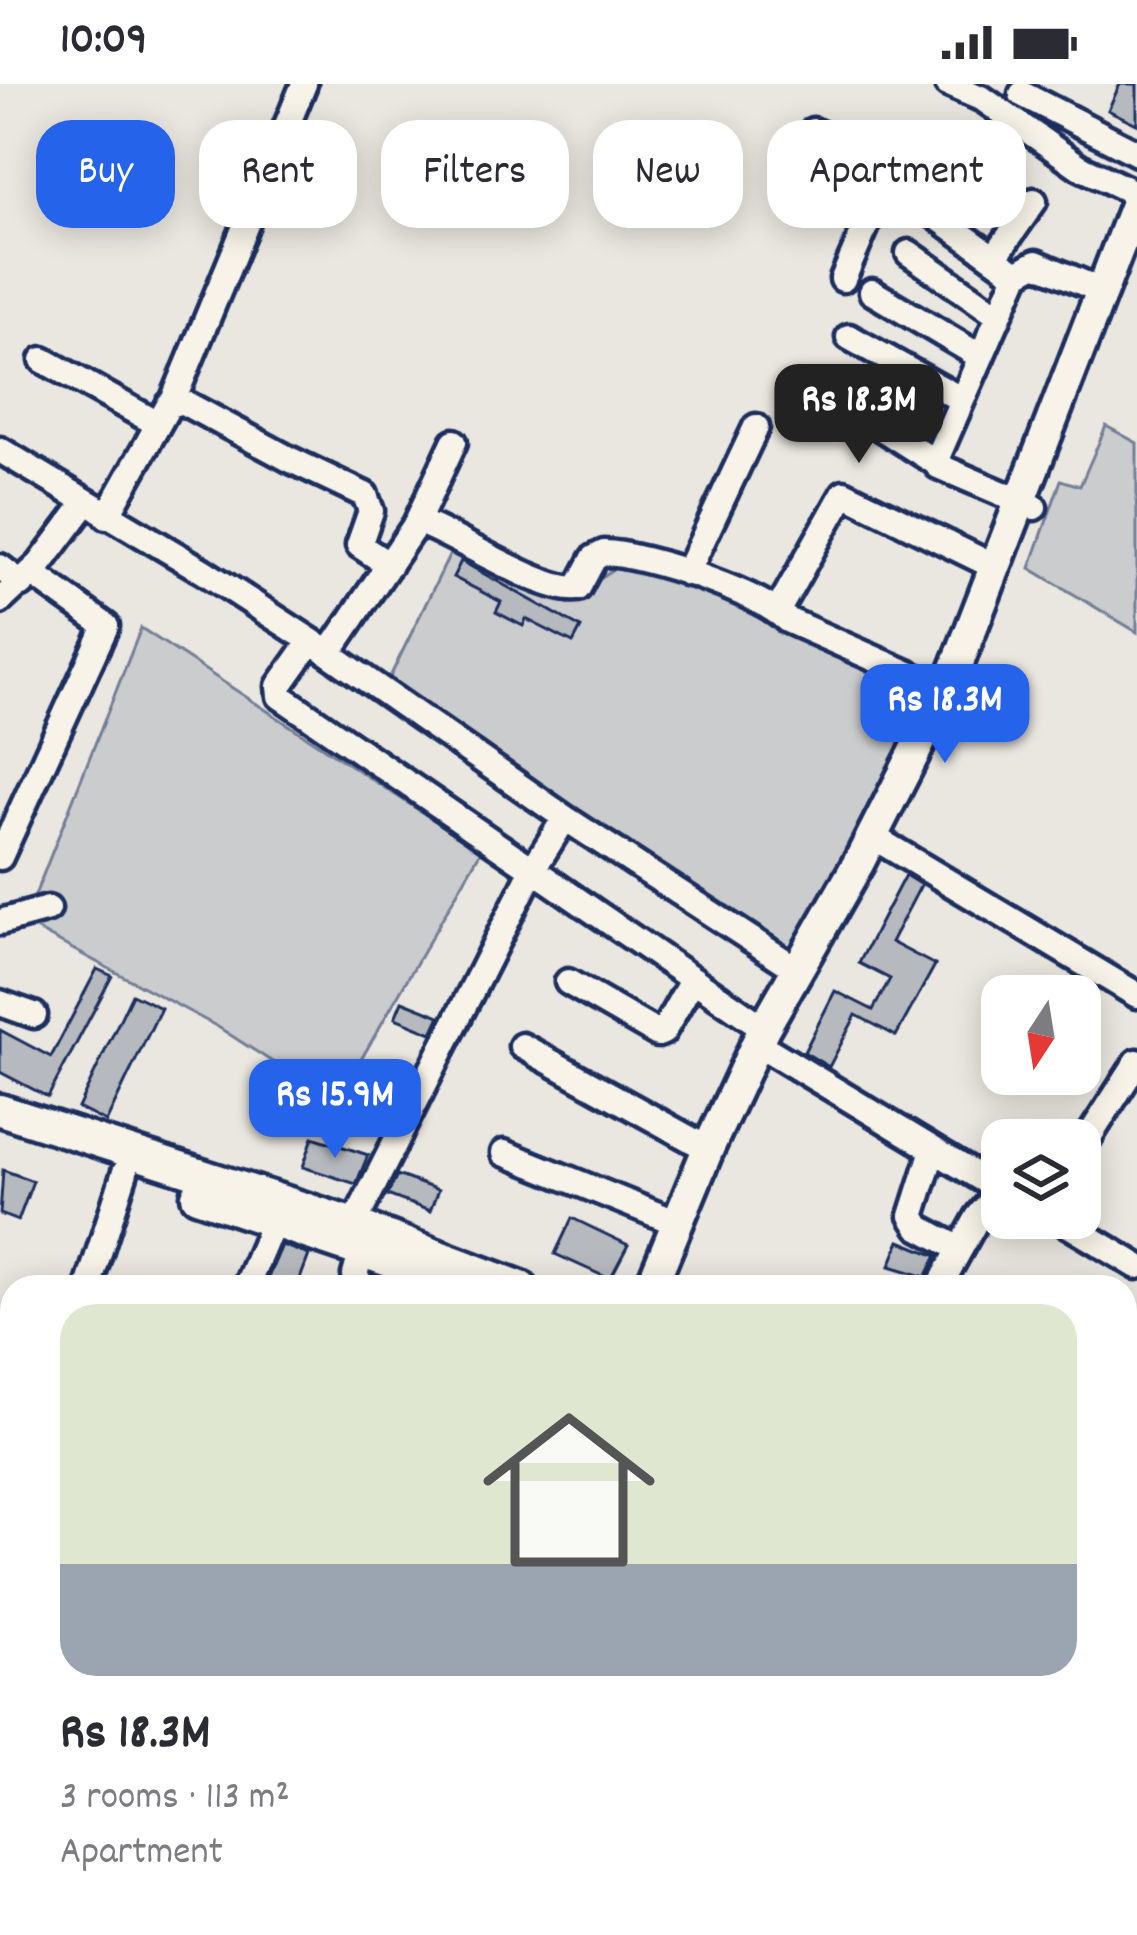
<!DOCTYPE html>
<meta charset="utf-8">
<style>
:root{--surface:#fff;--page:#f2f2f3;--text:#2b2b33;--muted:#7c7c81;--line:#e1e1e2;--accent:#2563eb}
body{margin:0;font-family:Dekko,sans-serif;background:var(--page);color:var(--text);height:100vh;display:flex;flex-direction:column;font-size:45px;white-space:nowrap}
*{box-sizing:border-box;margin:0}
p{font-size:39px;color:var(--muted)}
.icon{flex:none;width:66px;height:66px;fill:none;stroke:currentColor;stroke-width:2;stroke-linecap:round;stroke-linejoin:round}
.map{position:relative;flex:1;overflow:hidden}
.sheet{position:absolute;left:0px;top:1191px;width:1137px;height:660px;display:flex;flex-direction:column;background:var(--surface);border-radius:36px 36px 0 0;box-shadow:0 6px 30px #0003}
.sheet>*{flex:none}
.top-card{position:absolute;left:36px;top:36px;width:1065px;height:108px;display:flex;gap:24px}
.needle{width:78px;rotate:192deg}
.controls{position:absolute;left:981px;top:891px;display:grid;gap:24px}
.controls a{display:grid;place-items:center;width:120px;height:120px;border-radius:24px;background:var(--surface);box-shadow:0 6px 30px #0003;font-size:60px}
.price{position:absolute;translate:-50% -102px;padding:0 27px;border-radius:24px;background:var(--accent);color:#fff;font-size:39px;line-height:78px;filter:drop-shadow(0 3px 6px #0008)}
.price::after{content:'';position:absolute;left:50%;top:72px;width:36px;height:27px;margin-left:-18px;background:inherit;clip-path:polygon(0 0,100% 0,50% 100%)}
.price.on{background:#222;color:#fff}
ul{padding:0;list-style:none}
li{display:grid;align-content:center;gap:24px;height:636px;padding:0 60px}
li+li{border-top:3px solid var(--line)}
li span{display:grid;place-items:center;height:372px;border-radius:36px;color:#555}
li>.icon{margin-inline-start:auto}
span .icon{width:216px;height:216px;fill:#fffc;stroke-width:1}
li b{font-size:51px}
.chip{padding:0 42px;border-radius:36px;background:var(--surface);box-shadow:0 6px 30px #0003;font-size:42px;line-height:108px}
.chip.on{background:var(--accent);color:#fff}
.status{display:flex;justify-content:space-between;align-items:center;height:84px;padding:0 60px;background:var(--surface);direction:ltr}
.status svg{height:33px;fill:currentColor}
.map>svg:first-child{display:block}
.green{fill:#cbcccd;stroke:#737e96;stroke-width:3}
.building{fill:#b6babf;stroke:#1b2f5e;stroke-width:3}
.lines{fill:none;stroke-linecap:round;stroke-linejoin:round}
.minor-casing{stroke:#1b2f5e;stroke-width:33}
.major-casing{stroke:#1b2f5e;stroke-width:39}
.minor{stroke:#f7f3e8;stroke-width:24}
.major{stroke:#f7f3e8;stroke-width:30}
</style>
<div class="status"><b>10:09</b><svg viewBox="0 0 49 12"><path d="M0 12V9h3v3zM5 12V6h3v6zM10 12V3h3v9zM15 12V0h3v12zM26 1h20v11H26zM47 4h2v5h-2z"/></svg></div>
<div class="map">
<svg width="1137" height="1851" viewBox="0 0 1137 1851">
<rect width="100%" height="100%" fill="#eae7e0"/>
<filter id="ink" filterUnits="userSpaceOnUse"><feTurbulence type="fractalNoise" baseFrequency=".00833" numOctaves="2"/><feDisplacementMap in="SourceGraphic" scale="24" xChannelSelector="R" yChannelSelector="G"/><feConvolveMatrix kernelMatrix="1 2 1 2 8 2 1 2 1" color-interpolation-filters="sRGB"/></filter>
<g filter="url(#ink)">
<!-- green -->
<path class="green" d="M 1106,342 L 1137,359 L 1137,548 L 1030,484 L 1061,396 L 1080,402 Z
M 453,464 L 568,519 L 618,481 L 712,503 L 930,605 L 790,871 L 389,595 Z
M 141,544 L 481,767 L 336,1019 L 218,943 L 24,839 Z"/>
<!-- building -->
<path class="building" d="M 1120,0 L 1137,0 L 1137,40 L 1108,26 Z
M 461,477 L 581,544 L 573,559 L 526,535 L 523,542 L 496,528 L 501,518 L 453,493 Z
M 905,791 L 921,801 L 891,858 L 935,881 L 896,952 L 856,931 L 829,983 L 804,968 L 835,907 L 873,926 L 890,895 L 859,879 Z
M 97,885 L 112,892 L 48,1013 L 0,988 L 0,946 L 51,973 Z
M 132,910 L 161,924 L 106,1038 L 78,1024 Z
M 402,917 L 440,932 L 432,949 L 395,934 Z
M 313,1053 L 368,1071 L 356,1100 L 303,1083 Z
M 3,1086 L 33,1097 L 18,1137 L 0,1130 Z
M 397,1091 L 438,1106 L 430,1127 L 387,1111 Z
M 572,1134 L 628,1161 L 610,1195 L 555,1170 Z
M 900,1157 L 937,1172 L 926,1193 L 890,1182 Z
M 282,1161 L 309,1171 L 297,1203 L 264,1203 Z"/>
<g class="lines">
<!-- minor casing -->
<g class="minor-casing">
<path id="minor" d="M 948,0 L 983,15 L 1080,83 L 1137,110
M 1022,10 L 1137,69
M 813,47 L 884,79 L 886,96 L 1012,187 L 1015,195 L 935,378 L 938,382 L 1034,423
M 909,169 L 999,232
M 994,174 L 1034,117
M 1014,191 L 1036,179 L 1102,207
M 843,195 L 886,96
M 872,208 L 981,273
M 849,253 L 962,316
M 43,276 L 158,340
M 173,317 L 304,0
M 853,326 L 935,378
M 0,366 L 203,487 L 311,557 L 565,734 L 798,886
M 107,432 L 169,321 L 181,317 L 289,375 L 365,411 L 371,427 L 359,461 L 389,481
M 416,440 L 454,358
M 0,483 L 22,500
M 687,489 L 756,343
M 0,517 L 40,480 L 85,420
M 776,523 L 782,519 L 844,409 L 995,483
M 311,557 L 279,602 L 280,612 L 764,944
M 329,569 L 416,440 L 424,440 C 460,454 545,509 578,504 L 594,474 L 604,469 C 644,470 761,509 787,536 L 957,611
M 885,760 L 1137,911
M 0,773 L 106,542 L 32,489
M 0,838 L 48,825
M 568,898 L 658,950 L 663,948 L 693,895
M 0,919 L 34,931
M 522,962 L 708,1065
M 770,967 L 1002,1107
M 933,1066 L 912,1132 L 919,1143 L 960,1165
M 1080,1067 L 1137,978
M 504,1069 L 680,1140
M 1057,1134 L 1137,1182
M 354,1140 L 533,785 L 565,734
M 89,1200 L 125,1088
M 246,1203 L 274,1137
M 362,1203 L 355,1191 L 362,1166
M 939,1203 L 978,1133 L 1000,1106
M 0,1285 L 12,1294
M 1125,1492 L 1137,1472
M 1125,1699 L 1137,1679
M 11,1703 L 12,1703
M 0,1749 L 12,1752
M 1125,1816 L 1137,1797
M 232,1839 L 251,1851
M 355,1839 L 375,1851
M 32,1851 L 39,1839
M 112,1851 L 119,1839
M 441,1851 L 448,1839
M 526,1851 L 532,1839
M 607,1851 L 614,1839
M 694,1851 L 701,1839
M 796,1851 L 803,1839
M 911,1851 L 918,1839
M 1034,1851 L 1041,1839
M 1104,1851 L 1111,1839"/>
</g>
<!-- major casing -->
<g class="major-casing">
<path id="major" d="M 0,1026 L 354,1140 L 521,1203
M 197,1112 L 436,1193
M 651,1203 L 708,1065 L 764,944 L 859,778 L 951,597 L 1137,116
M 1125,1414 L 1137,1418"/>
</g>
<!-- minor -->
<use href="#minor" class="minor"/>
<!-- major -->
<use href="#major" class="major"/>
</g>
</g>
</svg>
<div class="controls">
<a><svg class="needle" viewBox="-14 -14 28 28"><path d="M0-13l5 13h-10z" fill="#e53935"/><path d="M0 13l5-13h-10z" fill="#7c7c81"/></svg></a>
<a><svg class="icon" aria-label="layers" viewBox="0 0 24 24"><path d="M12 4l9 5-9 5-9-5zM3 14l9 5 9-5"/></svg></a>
</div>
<b class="price on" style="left:859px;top:382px">Rs 18.3M</b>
<b class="price" style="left:945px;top:682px">Rs 18.3M</b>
<b class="price" style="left:335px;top:1077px">Rs 15.9M</b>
<div class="top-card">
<a class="chip on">Buy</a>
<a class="chip">Rent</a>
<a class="chip">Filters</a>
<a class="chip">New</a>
<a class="chip">Apartment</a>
</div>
<section class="sheet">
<ul>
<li><span style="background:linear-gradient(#dfe7d0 70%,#9aa5b1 0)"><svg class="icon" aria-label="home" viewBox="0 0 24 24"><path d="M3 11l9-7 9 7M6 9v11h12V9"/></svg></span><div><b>Rs 18.3M</b><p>3 rooms · 113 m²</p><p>Apartment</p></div></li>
</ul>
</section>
</div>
